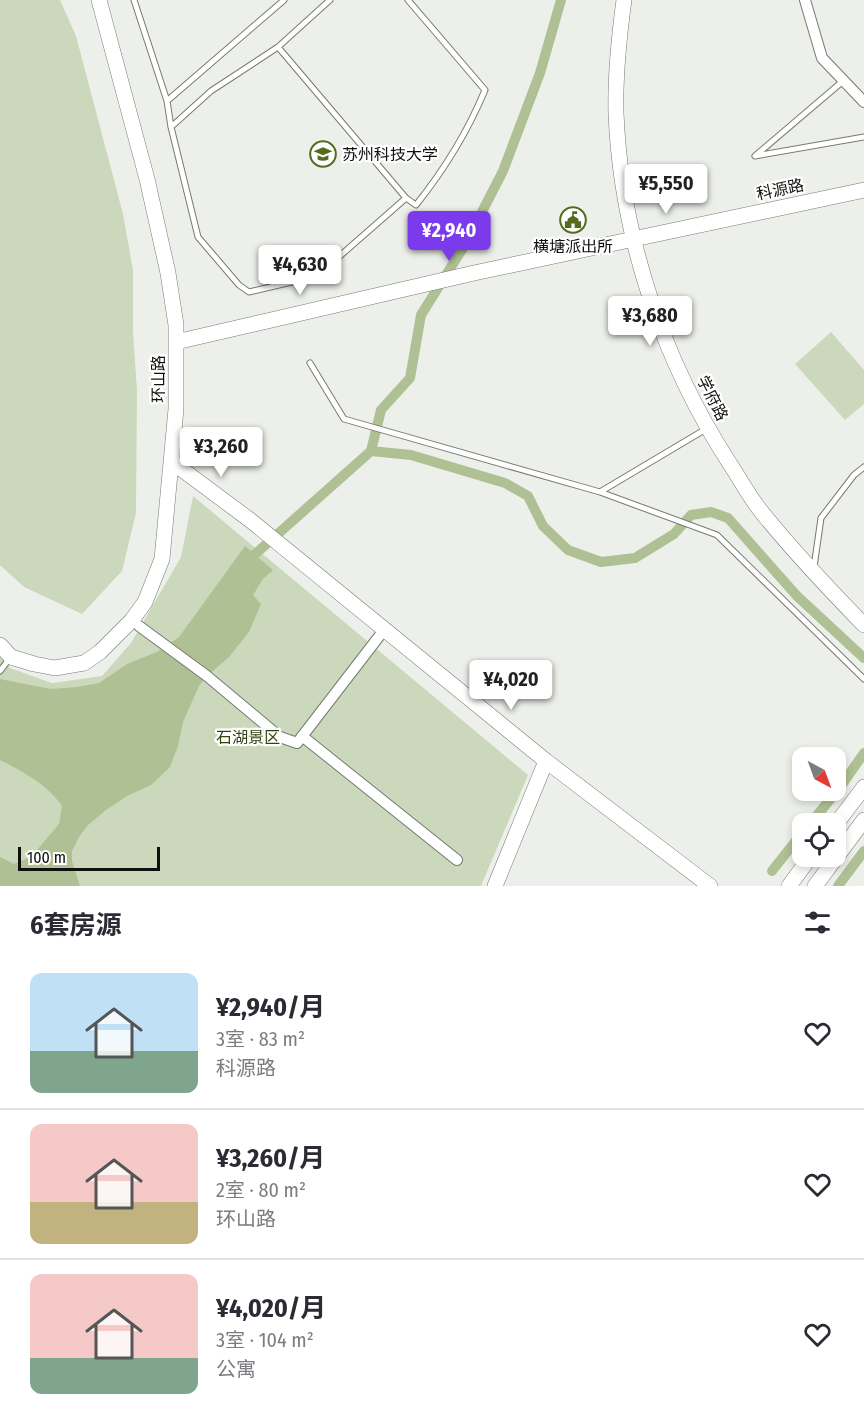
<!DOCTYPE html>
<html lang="zh">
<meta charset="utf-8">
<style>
:root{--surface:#fff;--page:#f2f2f3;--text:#2b2b33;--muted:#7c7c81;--line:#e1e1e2;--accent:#7c3aed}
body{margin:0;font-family:"Fira Sans Condensed","Noto Sans SC",sans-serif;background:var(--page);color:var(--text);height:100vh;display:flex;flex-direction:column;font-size:22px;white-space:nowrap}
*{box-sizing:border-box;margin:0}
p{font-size:20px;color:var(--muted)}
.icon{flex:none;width:33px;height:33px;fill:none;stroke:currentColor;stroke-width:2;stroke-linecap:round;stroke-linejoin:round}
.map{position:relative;height:886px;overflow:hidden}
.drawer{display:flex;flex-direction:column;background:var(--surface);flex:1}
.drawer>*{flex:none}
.needle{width:39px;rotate:139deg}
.fabs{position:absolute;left:792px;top:747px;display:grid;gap:12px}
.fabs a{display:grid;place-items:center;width:54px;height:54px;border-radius:12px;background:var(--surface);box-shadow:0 3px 9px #0003;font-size:30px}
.scale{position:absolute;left:18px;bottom:15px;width:142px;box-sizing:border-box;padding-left:6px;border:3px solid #0f100e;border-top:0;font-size:16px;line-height:21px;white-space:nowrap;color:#0f100e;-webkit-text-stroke:4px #fff;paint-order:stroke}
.price{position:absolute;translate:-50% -51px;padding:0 14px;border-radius:6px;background:#fff;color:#222;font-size:20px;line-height:39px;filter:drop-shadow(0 2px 3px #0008)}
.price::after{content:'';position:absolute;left:50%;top:36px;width:18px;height:14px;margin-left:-9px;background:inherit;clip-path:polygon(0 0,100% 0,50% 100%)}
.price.on{background:var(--accent);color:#fff}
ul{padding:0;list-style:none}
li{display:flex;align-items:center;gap:18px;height:150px;padding:0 30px}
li+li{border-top:2px solid var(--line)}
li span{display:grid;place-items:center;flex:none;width:168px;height:120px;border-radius:12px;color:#555}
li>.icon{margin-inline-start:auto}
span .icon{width:72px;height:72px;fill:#fffc;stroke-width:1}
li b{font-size:26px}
h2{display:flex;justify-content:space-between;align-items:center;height:72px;padding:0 30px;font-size:26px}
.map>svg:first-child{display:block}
.green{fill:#ccd8bb}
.water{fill:#afc194}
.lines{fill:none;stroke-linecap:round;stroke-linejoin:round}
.canal{stroke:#afc194;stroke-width:10}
.lane-casing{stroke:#777974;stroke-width:7}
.street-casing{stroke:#777974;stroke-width:12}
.secondary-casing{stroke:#777974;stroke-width:16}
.lane{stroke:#fff;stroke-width:5}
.street{stroke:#fff;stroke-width:10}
.secondary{stroke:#fff;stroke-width:15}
.labels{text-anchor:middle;stroke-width:4.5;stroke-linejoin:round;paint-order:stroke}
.poi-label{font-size:16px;fill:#0f100e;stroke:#fff;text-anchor:start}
.street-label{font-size:16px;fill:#0f100e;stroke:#fff}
.park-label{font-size:16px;fill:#324210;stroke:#fff}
</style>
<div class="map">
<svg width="864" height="886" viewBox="0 0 864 886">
<rect width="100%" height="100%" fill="#edf0ea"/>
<!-- green -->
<path class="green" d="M 0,0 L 60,0 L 76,36 L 123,214 L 133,270 L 133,332 L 137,390 L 136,513 L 122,571 L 82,614 L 24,587 L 0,565 Z
M 831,332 L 864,370 L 864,404 L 845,420 L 795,364 Z
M 193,496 L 528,775 L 481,886 L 0,886 L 0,656 L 10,668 L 52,683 L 102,676 L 131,643 L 181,557 Z"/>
<!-- water -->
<path class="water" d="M 245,546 L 273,570 L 263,579 L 253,595 L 261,604 L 249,632 L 229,657 L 207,676 L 199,686 L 183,722 L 178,746 L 170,767 L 151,785 L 127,796 L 106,810 L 87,826 L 79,837 L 72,851 L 72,861 L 80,886 L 0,886 L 0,857 L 14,864 L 31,857 L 59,824 L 62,806 C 48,785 22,771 0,760 L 0,679 L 51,689 L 77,687 L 99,683 L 127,664 L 157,652 L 179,637 Z"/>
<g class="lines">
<!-- canal -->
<path class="canal" d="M 371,451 L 411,455 L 505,483 L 528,496 L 543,526 L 568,550 L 601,562 L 635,558 L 674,534 L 691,515 L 711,512 L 728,518 L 797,596 L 864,658
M 244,564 L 371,451 L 381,410 L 410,378 L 421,315 L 466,243 L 503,171 L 540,73 L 561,0
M 810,824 L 841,786 L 864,753
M 772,871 L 802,833
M 838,886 L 864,851"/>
<!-- lane casing -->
<g class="lane-casing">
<path id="lane" d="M 134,0 L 167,101 L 171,127 L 198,237 L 239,285 L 249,292 L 317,276 L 406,198
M 278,47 L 406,198 L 416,205 C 444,170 468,131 485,90 L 408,0
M 843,81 L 755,156 L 864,137
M 167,101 L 284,0
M 171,127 L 211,91 L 278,47 L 330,0
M 310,363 L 344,419 L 600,492 L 706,429
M 600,492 L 717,535 L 864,679
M 814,567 L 821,518 L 854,475 L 864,467
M 0,671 L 10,658"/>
</g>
<!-- street casing -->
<g class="street-casing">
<path id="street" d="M 805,0 L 822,58 L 864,102
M 139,626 L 207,676 L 280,737 L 297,743 L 384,630
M 302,736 L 457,860"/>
</g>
<!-- secondary casing -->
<g class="secondary-casing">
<path id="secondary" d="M 624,0 C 619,37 615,76 616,113 C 621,237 663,361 730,464 C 740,479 749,496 760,510 C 792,550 828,588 864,625
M 176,342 L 474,273 L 864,190
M 172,462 L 250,520 L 546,761 L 710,886
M 0,645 L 11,657 L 34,664 L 55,668 L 84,663 L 100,652 L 132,620 L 145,602 L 162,559 L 176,409 L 176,325 L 168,273 L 147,179 L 99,0
M 836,824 L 864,787
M 495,886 L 546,761
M 789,886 L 811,856
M 815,886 L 864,820"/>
</g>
<!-- lane -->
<use href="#lane" class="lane"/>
<!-- street -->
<use href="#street" class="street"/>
<!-- secondary -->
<use href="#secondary" class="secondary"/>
</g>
<!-- icons -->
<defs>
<g id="university-ring" transform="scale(1.35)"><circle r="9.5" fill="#fff" stroke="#536c1d" stroke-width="1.5"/><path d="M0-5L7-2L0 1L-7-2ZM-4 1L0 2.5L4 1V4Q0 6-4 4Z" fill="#536c1d"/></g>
<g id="civic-ring" transform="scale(1.35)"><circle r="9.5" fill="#fff" stroke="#536c1d" stroke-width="1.5"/><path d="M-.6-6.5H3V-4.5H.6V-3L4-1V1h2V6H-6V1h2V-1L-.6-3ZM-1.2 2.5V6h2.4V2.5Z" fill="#536c1d"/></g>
</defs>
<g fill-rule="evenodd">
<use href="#university-ring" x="323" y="154"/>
<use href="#civic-ring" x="573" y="220"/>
</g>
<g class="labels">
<!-- poi labels -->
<g class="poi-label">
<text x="342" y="160">苏州科技大学</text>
<text x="573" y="252" text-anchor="middle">横塘派出所</text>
</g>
<!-- street labels -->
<g class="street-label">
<text transform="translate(780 189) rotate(-12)" y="6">科源路</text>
<text transform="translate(158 379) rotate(-90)" y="6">环山路</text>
<text transform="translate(713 398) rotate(63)" y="6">学府路</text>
</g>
<!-- park labels -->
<g class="park-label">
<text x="248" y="743">石湖景区</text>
</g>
</g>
</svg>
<div class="fabs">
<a><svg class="needle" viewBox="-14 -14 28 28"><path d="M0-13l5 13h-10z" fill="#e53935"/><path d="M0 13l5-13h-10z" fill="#7c7c81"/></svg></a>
<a><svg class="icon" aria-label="locate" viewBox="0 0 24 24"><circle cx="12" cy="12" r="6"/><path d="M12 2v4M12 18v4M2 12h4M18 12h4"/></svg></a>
</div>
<div class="scale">100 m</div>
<b class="price" style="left:666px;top:215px">¥5,550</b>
<b class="price on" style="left:449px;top:262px">¥2,940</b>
<b class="price" style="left:300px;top:296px">¥4,630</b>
<b class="price" style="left:650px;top:347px">¥3,680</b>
<b class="price" style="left:221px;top:478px">¥3,260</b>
<b class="price" style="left:511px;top:711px">¥4,020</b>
</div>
<section class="drawer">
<h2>6套房源<svg class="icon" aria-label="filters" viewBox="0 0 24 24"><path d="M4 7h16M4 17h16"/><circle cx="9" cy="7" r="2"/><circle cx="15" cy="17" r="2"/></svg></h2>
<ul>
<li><span style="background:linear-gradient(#bfe0f5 65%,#7fa58c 0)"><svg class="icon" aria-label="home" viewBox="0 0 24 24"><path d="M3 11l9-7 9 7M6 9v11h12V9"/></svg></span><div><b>¥2,940/月</b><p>3室 · 83 m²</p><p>科源路</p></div><svg class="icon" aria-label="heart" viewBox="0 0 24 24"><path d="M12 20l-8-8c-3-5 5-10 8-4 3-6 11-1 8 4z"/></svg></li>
<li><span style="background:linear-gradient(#f6c9c9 65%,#c2b280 0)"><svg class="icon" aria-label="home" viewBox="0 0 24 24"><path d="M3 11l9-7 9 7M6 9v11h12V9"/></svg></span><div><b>¥3,260/月</b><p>2室 · 80 m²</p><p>环山路</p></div><svg class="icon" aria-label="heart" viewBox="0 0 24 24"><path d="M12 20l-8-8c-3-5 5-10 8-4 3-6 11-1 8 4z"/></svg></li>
<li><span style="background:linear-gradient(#f6c9c9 70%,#7fa58c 0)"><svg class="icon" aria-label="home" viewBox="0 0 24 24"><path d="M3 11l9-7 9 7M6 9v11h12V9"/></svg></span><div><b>¥4,020/月</b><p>3室 · 104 m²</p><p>公寓</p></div><svg class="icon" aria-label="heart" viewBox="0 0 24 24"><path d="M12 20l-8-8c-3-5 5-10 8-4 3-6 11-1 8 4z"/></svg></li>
</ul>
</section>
